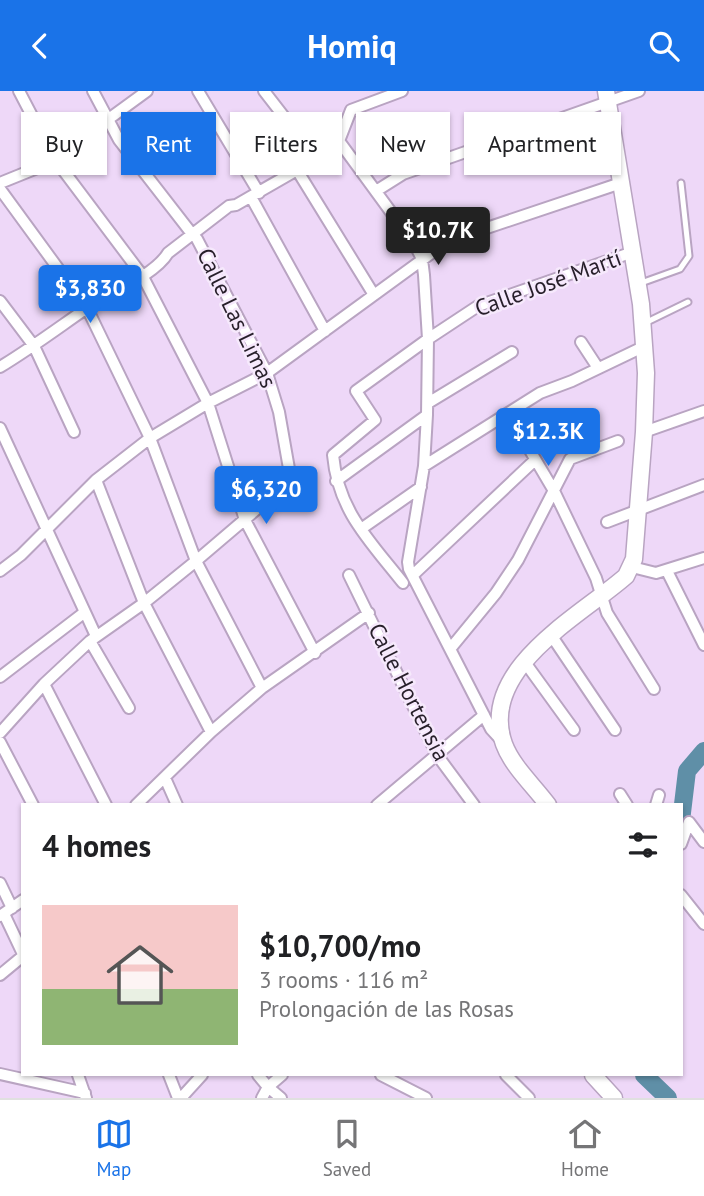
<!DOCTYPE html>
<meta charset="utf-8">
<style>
:root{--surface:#fff;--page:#f2f2f2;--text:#202124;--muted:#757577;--line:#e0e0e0;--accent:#1a73e8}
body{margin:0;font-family:"PT Sans",sans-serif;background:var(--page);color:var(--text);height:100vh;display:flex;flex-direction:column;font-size:26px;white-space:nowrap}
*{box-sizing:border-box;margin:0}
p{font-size:23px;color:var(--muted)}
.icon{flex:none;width:38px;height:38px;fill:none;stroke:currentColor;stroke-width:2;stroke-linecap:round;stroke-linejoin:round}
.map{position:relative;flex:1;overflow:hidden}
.side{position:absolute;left:21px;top:712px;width:662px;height:273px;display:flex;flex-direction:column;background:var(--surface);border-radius:0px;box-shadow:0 2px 5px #0004}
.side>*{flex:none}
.banner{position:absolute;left:21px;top:21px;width:663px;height:63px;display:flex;gap:14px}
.price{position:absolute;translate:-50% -60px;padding:0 16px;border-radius:7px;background:var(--accent);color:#fff;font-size:23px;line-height:46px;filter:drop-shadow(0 2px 4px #0008)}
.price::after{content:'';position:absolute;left:50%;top:42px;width:21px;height:16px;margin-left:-10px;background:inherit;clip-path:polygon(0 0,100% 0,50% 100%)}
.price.active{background:#222;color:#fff}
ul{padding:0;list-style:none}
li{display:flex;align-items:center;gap:21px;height:175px;padding:0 21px}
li+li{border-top:2px solid var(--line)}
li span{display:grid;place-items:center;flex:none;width:196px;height:140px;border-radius:0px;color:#555}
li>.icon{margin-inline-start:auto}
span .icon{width:84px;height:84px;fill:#fffc;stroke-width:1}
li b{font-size:30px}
h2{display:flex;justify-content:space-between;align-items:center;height:84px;padding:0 21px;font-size:30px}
.pill{padding:0 24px;border-radius:0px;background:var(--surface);box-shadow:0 2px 5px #0004;font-size:24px;line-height:63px}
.pill.active{background:var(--accent);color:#fff}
header{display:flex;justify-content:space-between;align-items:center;height:91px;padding:0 21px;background:var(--accent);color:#fff;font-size:32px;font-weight:700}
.tab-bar{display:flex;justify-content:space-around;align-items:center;height:98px;border-top:2px solid var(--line);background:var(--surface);font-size:19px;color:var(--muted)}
.tab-bar a{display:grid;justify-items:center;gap:4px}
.tab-bar .active{color:var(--accent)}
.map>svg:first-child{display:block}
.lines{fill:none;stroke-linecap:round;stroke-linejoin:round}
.river{stroke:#5f8fa7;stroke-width:18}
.service-casing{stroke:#b9a4c2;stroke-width:9}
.minor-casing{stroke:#b9a4c2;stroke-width:14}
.secondary-casing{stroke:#b9a4c2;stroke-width:19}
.service{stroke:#fff;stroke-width:5}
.minor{stroke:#fff;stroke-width:10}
.secondary{stroke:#fff;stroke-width:16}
.labels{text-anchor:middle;stroke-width:5;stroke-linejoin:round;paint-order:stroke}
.street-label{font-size:23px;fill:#271f2a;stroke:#f6e9fc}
</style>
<header><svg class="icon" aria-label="back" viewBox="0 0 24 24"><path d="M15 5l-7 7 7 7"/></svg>Homiq<svg class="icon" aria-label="search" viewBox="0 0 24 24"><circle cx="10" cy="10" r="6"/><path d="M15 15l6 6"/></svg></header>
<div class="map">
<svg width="704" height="1007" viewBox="0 0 704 1007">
<rect width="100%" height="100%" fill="#eed8f8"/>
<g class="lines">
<!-- river -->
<path class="river" d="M 681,730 L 687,680 L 704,660
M 644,984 L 668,1007"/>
<!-- service casing -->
<g class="service-casing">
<path id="service" d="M 641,192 L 680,178 L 689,165 L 681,92
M 647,231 L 688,211"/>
</g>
<!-- minor casing -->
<g class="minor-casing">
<path id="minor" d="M 19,0 L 54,67 L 142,184 L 208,312 L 245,429 L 315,562
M 93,0 L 119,49 L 192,143
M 198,0 L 259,102
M 264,0 L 285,27 L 324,63
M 339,50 L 415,154 L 422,168 L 424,184 L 428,248 L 427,324 L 424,375 L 408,471 L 409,478 L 491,638 L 503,651
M 297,79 L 374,204
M 0,92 L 47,73 L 147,0
M 0,98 L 87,217 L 150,347 L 196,470 L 262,597
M 376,100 L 403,83 L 639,0
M 251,106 L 325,240
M 0,210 L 34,255 L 74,341
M 581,251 L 598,277
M 0,276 C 30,258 58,237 87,217 C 109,203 155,184 168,162 L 229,115 L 236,114 L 332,59 L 339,50 L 351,19 L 402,0
M 428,312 L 512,261
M 508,322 L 554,400 L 596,487 L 607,522 L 654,598
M 0,337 L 96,545
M 644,341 L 704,320
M 424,375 L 540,302 L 572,290 L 645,255
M 96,389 L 144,512 L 211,641
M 336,390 L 427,324
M 607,431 L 704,394
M 361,438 L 421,396
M 632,476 L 656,482 L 704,467
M 0,480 L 21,464 L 96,389 L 150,347 L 208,312 L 267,282 L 448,150 L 621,92
M 667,480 L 704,554
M 349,484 L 437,664 L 474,714
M 413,484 L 535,369
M 403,492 C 370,450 338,420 333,364 L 375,329 L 356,300 L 428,248 L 478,215 L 633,161
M 551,544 L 615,639
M 90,550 L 129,617
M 450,558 L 496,502 L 518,469 L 570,368 L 618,350
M 524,570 L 574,639
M 0,586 L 85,521
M 44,593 L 106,714
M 0,642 L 44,593 L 90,550 L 144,512 L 196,470 L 291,389 L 279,321 L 267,282 L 197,148
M 0,651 L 33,714
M 165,687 L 177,714
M 620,703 L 627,714
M 136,714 L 211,641 L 262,597 L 369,522
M 377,714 L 484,624
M 656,714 L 659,704
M 689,731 L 704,751
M 681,753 L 689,731
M 0,792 L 12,817
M 681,804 L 704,833
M 4,823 L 23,863
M 0,825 L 23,809
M 0,884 L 23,865
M 0,983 L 85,1002
M 78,984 L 86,1007
M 169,984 L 178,1007
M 258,984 L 268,996 L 281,1007
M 381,984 L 426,1007
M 506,984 L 529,1007
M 181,1007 L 202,984
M 262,1007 L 268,996 L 282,984"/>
</g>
<!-- secondary casing -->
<g class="secondary-casing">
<path id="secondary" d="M 548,714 C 534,695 512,675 504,653 C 477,578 582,524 626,485 L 634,468 L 644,341 L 646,282 L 641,213 L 606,0
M 593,984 L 614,1007"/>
</g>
<!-- service -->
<use href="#service" class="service"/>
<!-- minor -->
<use href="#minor" class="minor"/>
<!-- secondary -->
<use href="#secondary" class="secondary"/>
</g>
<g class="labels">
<!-- street labels -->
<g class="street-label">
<text transform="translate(548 192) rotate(-20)" y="8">Calle José Martí</text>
<text transform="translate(237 227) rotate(64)" y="8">Calle Las Limas</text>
<text transform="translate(409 601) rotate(63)" y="8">Calle Hortensia</text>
</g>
</g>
</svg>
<b class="price active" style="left:438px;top:176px">$10.7K</b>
<b class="price" style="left:90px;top:234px">$3,830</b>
<b class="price" style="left:548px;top:377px">$12.3K</b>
<b class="price" style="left:266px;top:435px">$6,320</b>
<div class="banner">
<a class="pill">Buy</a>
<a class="pill active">Rent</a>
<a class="pill">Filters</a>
<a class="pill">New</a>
<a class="pill">Apartment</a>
</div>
<section class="side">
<h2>4 homes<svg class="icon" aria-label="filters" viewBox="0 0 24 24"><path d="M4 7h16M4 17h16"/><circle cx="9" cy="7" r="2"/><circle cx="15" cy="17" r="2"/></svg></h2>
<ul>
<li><span style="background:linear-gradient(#f6c9c9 60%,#8fb573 0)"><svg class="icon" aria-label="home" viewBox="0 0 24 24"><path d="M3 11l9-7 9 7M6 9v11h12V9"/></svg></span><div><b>$10,700/mo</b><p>3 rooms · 116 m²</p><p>Prolongación de las Rosas</p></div></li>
</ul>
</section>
</div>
<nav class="tab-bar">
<a class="active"><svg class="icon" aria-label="map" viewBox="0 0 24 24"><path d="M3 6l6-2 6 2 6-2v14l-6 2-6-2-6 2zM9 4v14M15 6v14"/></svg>Map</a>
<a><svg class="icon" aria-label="saved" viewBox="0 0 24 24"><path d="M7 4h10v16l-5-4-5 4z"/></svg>Saved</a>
<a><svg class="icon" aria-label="home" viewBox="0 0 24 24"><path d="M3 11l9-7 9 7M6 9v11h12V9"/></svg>Home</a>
</nav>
